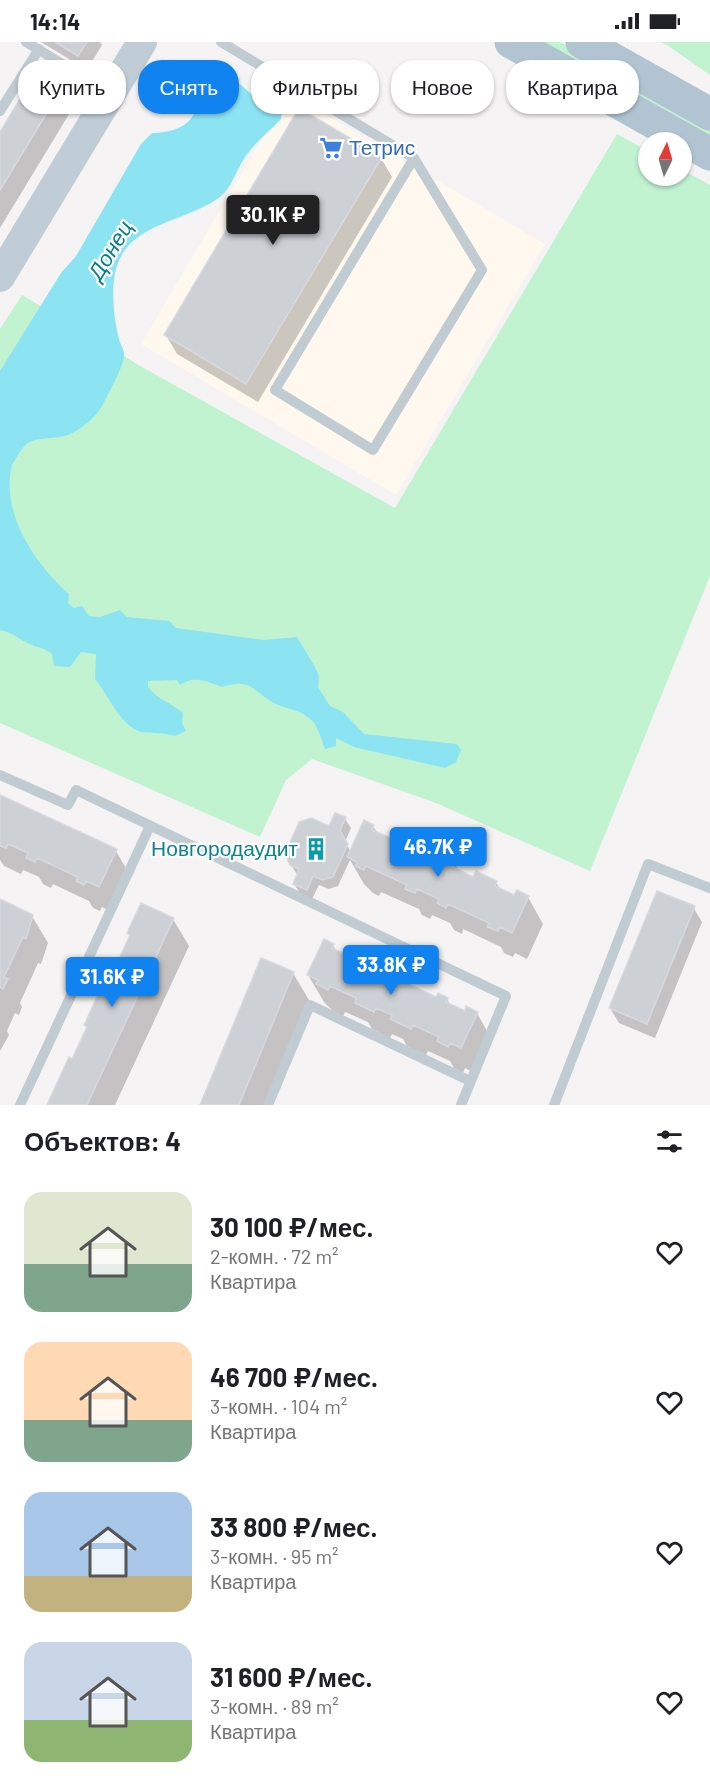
<!DOCTYPE html>
<html lang="ru">
<meta charset="utf-8">
<style>
:root{--surface:#fff;--page:#f2f2f2;--text:#202124;--muted:#757577;--accent:#1183f0}
body{margin:0;font-family:Barlow,sans-serif;background:var(--page);color:var(--text);height:100vh;display:flex;flex-direction:column;font-size:22px;white-space:nowrap}
*{box-sizing:border-box;margin:0}
p{font-size:20px;color:var(--muted)}
.icon{flex:none;width:33px;height:33px;fill:none;stroke:currentColor;stroke-width:2;stroke-linecap:round;stroke-linejoin:round}
.map{position:relative;height:1063px;overflow:hidden}
.side{display:flex;flex-direction:column;background:var(--surface);flex:1}
.side>*{flex:none}
.banner{position:absolute;left:18px;top:18px;width:675px;height:54px;display:flex;gap:12px}
.needle{width:39px;rotate:5deg}
.tools{position:absolute;left:638px;top:90px;display:grid;gap:12px}
.tools a{display:grid;place-items:center;width:54px;height:54px;border-radius:50%;background:var(--surface);box-shadow:0 2px 4px #0004;font-size:30px}
.price{position:absolute;translate:-50% -51px;padding:0 14px;border-radius:6px;background:var(--accent);color:#fff;font-size:20px;line-height:39px;filter:drop-shadow(0 2px 3px #0008)}
.price::after{content:'';position:absolute;left:50%;top:36px;width:18px;height:14px;margin-left:-9px;background:inherit;clip-path:polygon(0 0,100% 0,50% 100%)}
.price.current{background:#222;color:#fff}
ul{padding:0;list-style:none}
li{display:flex;align-items:center;gap:18px;height:150px;padding:0 24px}
li span{display:grid;place-items:center;flex:none;width:168px;height:120px;border-radius:18px;color:#555}
li>.icon{margin-inline-start:auto}
span .icon{width:72px;height:72px;fill:#fffc;stroke-width:1}
li b{font-size:26px}
h2{display:flex;justify-content:space-between;align-items:center;height:72px;padding:0 24px;font-size:26px}
.pill{padding:0 21px;border-radius:24px;background:var(--surface);box-shadow:0 2px 4px #0004;font-size:21px;line-height:54px}
.pill.current{background:var(--accent);color:#fff}
.status{display:flex;justify-content:space-between;align-items:center;height:42px;padding:0 30px;background:var(--surface);direction:ltr}
.status svg{height:16px;fill:currentColor}
.map>svg:first-child{display:block}
.commercial{fill:#fef8ee}
.green{fill:#c1f3d1}
.water{fill:#8ce4f2}
.shadow{fill:#0003}
.building{fill:#cdd0d5;stroke:#d7d9de;stroke-width:1.5}
.lines{fill:none;stroke-linecap:round;stroke-linejoin:round}
.lane{stroke:#c0cbd2;stroke-width:10}
.secondary{stroke:#c0cdd7;stroke-width:30}
.primary{stroke:#b2c4d2;stroke-width:33}
.labels{text-anchor:middle;stroke-width:4.5;stroke-linejoin:round;paint-order:stroke}
.shop-label{font-size:21px;fill:#366cbe;stroke:#fff;text-anchor:start}
.culture-label{font-size:21px;fill:#0d838f;stroke:#fff;text-anchor:end}
.water-label{font-size:22px;font-style:italic;fill:#077d90;stroke:#fff}
</style>
<div class="status"><b>14:14</b><svg viewBox="0 0 49 12"><path d="M0 12V9h3v3zM5 12V6h3v6zM10 12V3h3v9zM15 12V0h3v12zM26 1h20v11H26zM47 4h2v5h-2z"/></svg></div>
<div class="map">
<svg width="710" height="1063" viewBox="0 0 710 1063">
<rect width="100%" height="100%" fill="#f5f3f3"/>
<!-- commercial -->
<path class="commercial" d="M 289,51 L 545,202 L 396,453 L 141,302 Z"/>
<!-- green -->
<path class="green" d="M 533,0 L 560,0 L 710,84 L 710,100 Z
M 660,0 L 710,0 L 710,33 L 667,3 Z
M 617,92 L 648,109 L 648,134 L 681,134 L 681,127 L 710,143 L 710,534 L 590,829 L 436,761 L 312,717 L 286,738 L 260,795 L 0,681 L 0,287 L 22,253 L 142,325 L 395,466 Z"/>
<!-- water -->
<path class="water" d="M 212,34 L 224,35 L 241,43 L 258,58 L 275,62 L 282,68 L 281,77 C 269,90 253,102 244,117 C 235,130 232,146 220,155 C 187,180 131,180 117,224 C 110,245 114,277 119,297 C 120,302 125,309 124,314 C 123,325 110,349 104,360 C 98,374 82,387 68,393 C 57,397 43,395 32,399 C 22,403 17,415 12,423 C 0,471 35,522 69,552 L 68,561 L 74,566 L 82,564 L 89,574 L 100,575 L 120,568 L 127,575 L 169,579 L 176,586 L 264,598 L 297,595 L 315,625 L 319,634 L 318,645 L 330,664 L 343,670 L 364,692 L 457,702 L 461,708 L 456,720 L 445,726 L 354,705 L 336,696 L 336,704 L 325,707 C 322,699 319,688 314,681 C 304,668 289,668 276,662 C 254,651 252,635 222,645 C 208,639 193,633 180,643 L 177,638 L 148,639 L 148,645 C 158,658 170,660 183,671 L 182,681 L 186,689 L 175,694 C 163,690 153,692 142,690 C 120,685 109,653 95,637 L 96,612 L 81,610 L 70,625 L 54,624 L 52,612 C 45,606 38,606 30,602 C 18,597 14,591 0,588 L 0,329 L 61,231 L 76,214 L 141,102 L 152,91 C 187,90 199,76 203,40 Z"/>
<!-- shadow -->
<path class="shadow" d="M 41,0 L 100,0 L 102,3 L 87,28 Z
M 66,39 L 77,59 L 0,186 L 0,93 Z
M 381,116 L 392,135 L 258,360 L 177,312 L 166,293 Z
M 0,754 L 116,809 L 131,835 L 114,871 L 102,865 L 100,869 L 93,866 L 89,859 L 53,842 L 51,846 L 43,842 L 39,835 L 23,828 L 21,832 L 4,824 L 0,818 Z
M 345,777 L 351,786 L 345,800 L 351,810 L 373,784 L 378,792 L 393,799 L 412,802 L 417,810 L 431,817 L 454,821 L 459,829 L 474,837 L 496,840 L 501,849 L 515,855 L 528,855 L 543,882 L 527,917 L 515,911 L 513,915 L 504,911 L 501,905 L 463,887 L 462,892 L 454,888 L 450,881 L 432,873 L 430,877 L 422,873 L 419,867 L 381,850 L 379,854 L 373,851 L 364,842 L 350,818 L 338,844 L 329,847 L 319,843 L 312,857 L 300,851 L 294,842 L 298,834 L 291,823 L 330,786 Z
M 0,859 L 32,874 L 48,901 L 41,922 L 38,921 L 20,961 L 22,965 L 19,973 L 15,971 L 7,989 L 9,993 L 0,1009 Z
M 693,865 L 702,880 L 655,996 L 619,981 L 610,966 Z
M 173,877 L 189,904 L 115,1063 L 48,1063 L 69,1018 L 73,1018 L 88,987 L 85,983 L 131,895 L 128,891 Z
M 333,903 L 337,910 L 354,918 L 365,918 L 369,925 L 436,957 L 447,957 L 451,964 L 465,971 L 477,971 L 492,998 L 476,1032 L 465,1026 L 463,1031 L 454,1026 L 450,1019 L 428,1009 L 426,1013 L 407,1004 L 403,997 L 392,992 L 390,996 L 372,987 L 368,980 L 345,970 L 343,974 L 333,969 L 324,960 L 308,933 Z
M 262,918 L 293,931 L 309,958 L 265,1063 L 202,1063 Z"/>
<!-- building -->
<path class="building" d="M 55,0 L 87,0 L 78,14 Z
M 41,22 L 67,38 L 0,148 L 0,90 Z
M 299,66 L 382,115 L 246,342 L 164,293 Z
M 0,753 L 117,807 L 99,845 L 86,839 L 84,843 L 76,839 L 78,835 L 37,816 L 35,820 L 26,816 L 28,811 L 8,802 L 6,806 L 0,804 Z
M 335,771 L 346,775 L 340,789 L 348,802 L 333,835 L 323,838 L 313,834 L 307,848 L 293,842 L 299,827 L 290,823 L 285,812 L 299,780 L 311,776 L 329,784 Z
M 364,778 L 374,783 L 372,788 L 393,797 L 395,792 L 413,801 L 411,806 L 431,815 L 433,810 L 456,820 L 453,825 L 473,835 L 476,829 L 497,839 L 495,844 L 514,853 L 517,848 L 529,854 L 512,891 L 500,885 L 498,889 L 487,885 L 489,881 L 448,862 L 446,866 L 437,861 L 439,857 L 417,847 L 415,851 L 405,847 L 407,843 L 366,824 L 364,828 L 356,824 L 357,820 L 347,815 Z
M 657,849 L 695,864 L 647,982 L 609,966 Z
M 0,857 L 33,873 L 26,897 L 23,895 L 4,935 L 8,937 L 3,947 L 0,945 Z
M 141,861 L 174,876 L 87,1063 L 47,1063 L 69,1015 L 72,1017 L 87,985 L 84,983 L 86,979 L 111,924 L 115,926 L 130,893 L 127,891 Z
M 324,897 L 334,902 L 332,906 L 353,916 L 355,912 L 366,917 L 364,921 L 381,929 L 436,955 L 438,951 L 448,956 L 446,960 L 465,969 L 466,964 L 478,970 L 461,1006 L 450,1001 L 448,1005 L 437,999 L 439,995 L 413,983 L 411,987 L 390,977 L 392,973 L 376,966 L 374,970 L 355,961 L 356,956 L 330,944 L 328,948 L 316,942 L 318,938 L 307,933 Z
M 261,916 L 294,930 L 239,1063 L 200,1063 Z"/>
<g class="lines">
<!-- lane -->
<path class="lane" d="M 26,0 L 64,23
M 221,0 L 414,116 L 482,228 L 373,408 L 275,348 L 414,116
M 0,69 L 39,7
M 0,733 L 68,763 L 76,748 L 506,954 L 461,1063
M 20,1063 L 150,784
M 268,1063 L 310,963 L 470,1039
M 554,1063 L 648,822 L 710,846"/>
<!-- secondary -->
<path class="secondary" d="M 0,235 L 142,0"/>
<!-- primary -->
<path class="primary" d="M 511,0 L 710,112
M 582,0 L 710,72"/>
</g>
<!-- icons -->
<defs>
<g id="supermarket-bare" transform="scale(1.8)"><path d="M-6-5.5h2.5l.6 2H6L4.5 2H-2.5L-4.4-4H-6ZM-1.5 3.2a1.3 1.3 0 1 0 .1 0ZM3 3.2a1.3 1.3 0 1 0 .1 0Z" fill="#3f7fe0" stroke="#fff" stroke-width="2.5" paint-order="stroke"/></g>
<g id="building-bare" transform="scale(1.8)"><path d="M-4-6H4V6H1V3H-1V6H-4ZM-2.5-4.3h1.7v1.8h-1.7ZM.8-4.3h1.7v1.8H.8ZM-2.5-1h1.7V.8h-1.7ZM.8-1h1.7V.8H.8Z" fill="#0f9aa8" stroke="#fff" stroke-width="2.5" paint-order="stroke"/></g>
</defs>
<g fill-rule="evenodd">
<use href="#supermarket-bare" x="331" y="106"/>
<use href="#building-bare" x="316" y="807"/>
</g>
<g class="labels">
<!-- shop labels -->
<g class="shop-label">
<text x="349" y="113">Тетрис</text>
</g>
<!-- culture labels -->
<g class="culture-label">
<text x="298" y="814">Новгородаудит</text>
</g>
<!-- water labels -->
<g class="water-label">
<text transform="translate(110 208) rotate(-59)" y="8">Донец</text>
</g>
</g>
</svg>
<div class="tools">
<a><svg class="needle" viewBox="-14 -14 28 28"><path d="M0-13l5 13h-10z" fill="#e53935"/><path d="M0 13l5-13h-10z" fill="#757577"/></svg></a>
</div>
<b class="price current" style="left:273px;top:204px">30.1K ₽</b>
<b class="price" style="left:438px;top:836px">46.7K ₽</b>
<b class="price" style="left:391px;top:954px">33.8K ₽</b>
<b class="price" style="left:112px;top:966px">31.6K ₽</b>
<div class="banner">
<a class="pill">Купить</a>
<a class="pill current">Снять</a>
<a class="pill">Фильтры</a>
<a class="pill">Новое</a>
<a class="pill">Квартира</a>
</div>
</div>
<section class="side">
<h2>Объектов: 4<svg class="icon" aria-label="filters" viewBox="0 0 24 24"><path d="M4 7h16M4 17h16"/><circle cx="9" cy="7" r="2"/><circle cx="15" cy="17" r="2"/></svg></h2>
<ul>
<li><span style="background:linear-gradient(#dfe7d0 60%,#7fa58c 0)"><svg class="icon" aria-label="home" viewBox="0 0 24 24"><path d="M3 11l9-7 9 7M6 9v11h12V9"/></svg></span><div><b>30 100 ₽/мес.</b><p>2-комн. · 72 m²</p><p>Квартира</p></div><svg class="icon" aria-label="heart" viewBox="0 0 24 24"><path d="M12 20l-8-8c-3-5 5-10 8-4 3-6 11-1 8 4z"/></svg></li>
<li><span style="background:linear-gradient(#ffd9b3 65%,#7fa58c 0)"><svg class="icon" aria-label="home" viewBox="0 0 24 24"><path d="M3 11l9-7 9 7M6 9v11h12V9"/></svg></span><div><b>46 700 ₽/мес.</b><p>3-комн. · 104 m²</p><p>Квартира</p></div><svg class="icon" aria-label="heart" viewBox="0 0 24 24"><path d="M12 20l-8-8c-3-5 5-10 8-4 3-6 11-1 8 4z"/></svg></li>
<li><span style="background:linear-gradient(#a9c7e8 70%,#c2b280 0)"><svg class="icon" aria-label="home" viewBox="0 0 24 24"><path d="M3 11l9-7 9 7M6 9v11h12V9"/></svg></span><div><b>33 800 ₽/мес.</b><p>3-комн. · 95 m²</p><p>Квартира</p></div><svg class="icon" aria-label="heart" viewBox="0 0 24 24"><path d="M12 20l-8-8c-3-5 5-10 8-4 3-6 11-1 8 4z"/></svg></li>
<li><span style="background:linear-gradient(#c9d6e8 65%,#8fb573 0)"><svg class="icon" aria-label="home" viewBox="0 0 24 24"><path d="M3 11l9-7 9 7M6 9v11h12V9"/></svg></span><div><b>31 600 ₽/мес.</b><p>3-комн. · 89 m²</p><p>Квартира</p></div><svg class="icon" aria-label="heart" viewBox="0 0 24 24"><path d="M12 20l-8-8c-3-5 5-10 8-4 3-6 11-1 8 4z"/></svg></li>
</ul>
</section>
